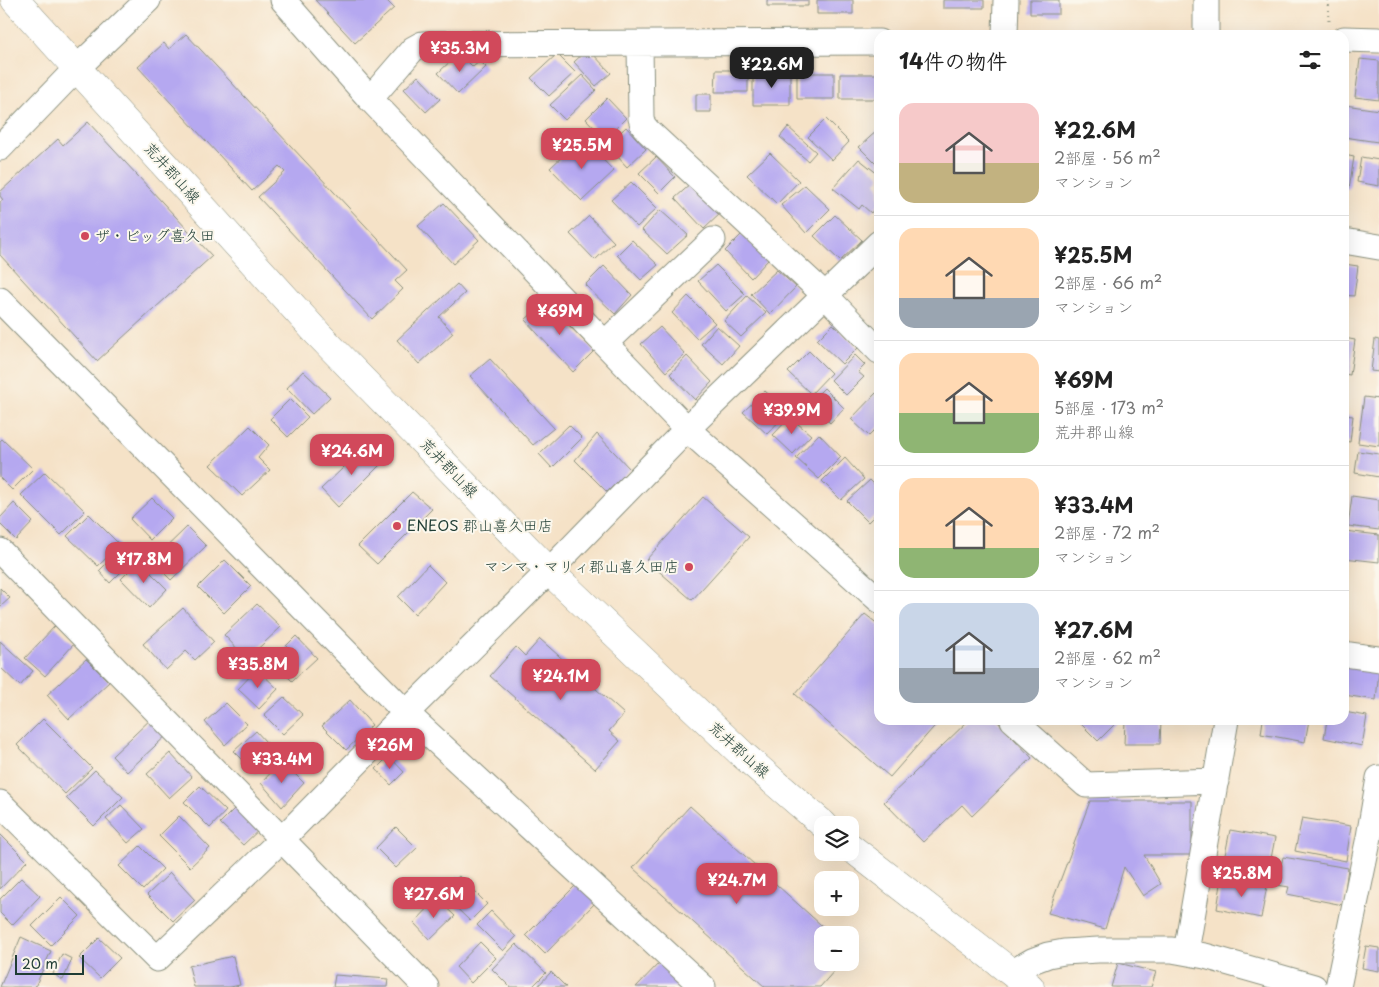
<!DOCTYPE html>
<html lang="ja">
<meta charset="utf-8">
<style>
:root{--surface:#fff;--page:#f6f6f6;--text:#222;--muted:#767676;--line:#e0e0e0;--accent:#d1495b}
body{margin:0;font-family:"Playpen Sans","Klee One",sans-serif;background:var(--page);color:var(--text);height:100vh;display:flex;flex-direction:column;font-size:19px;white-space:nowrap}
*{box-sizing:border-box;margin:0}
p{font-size:16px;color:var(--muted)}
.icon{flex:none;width:28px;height:28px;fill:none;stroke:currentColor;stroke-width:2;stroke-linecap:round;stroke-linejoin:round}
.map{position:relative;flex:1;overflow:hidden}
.details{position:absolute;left:874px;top:30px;width:475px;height:695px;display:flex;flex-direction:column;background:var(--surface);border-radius:15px;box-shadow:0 5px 20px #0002}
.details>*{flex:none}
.controls{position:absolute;left:814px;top:816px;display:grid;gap:10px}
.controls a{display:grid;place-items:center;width:45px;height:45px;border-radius:10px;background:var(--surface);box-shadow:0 5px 20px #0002;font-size:25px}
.scale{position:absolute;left:15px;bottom:12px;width:69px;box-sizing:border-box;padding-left:5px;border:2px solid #1f3d34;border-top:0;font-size:14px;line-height:18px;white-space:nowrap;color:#1f3d34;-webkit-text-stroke:4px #fbf7ec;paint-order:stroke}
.price{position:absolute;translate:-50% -42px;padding:0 11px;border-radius:10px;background:var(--accent);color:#fff;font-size:16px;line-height:32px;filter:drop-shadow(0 1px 2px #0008)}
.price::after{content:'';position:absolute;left:50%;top:30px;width:15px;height:11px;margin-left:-8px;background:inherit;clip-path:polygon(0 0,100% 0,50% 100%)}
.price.on{background:#222;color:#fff}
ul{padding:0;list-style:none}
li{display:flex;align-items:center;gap:15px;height:125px;padding:0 25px}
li+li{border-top:1px solid var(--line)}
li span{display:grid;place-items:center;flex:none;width:140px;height:100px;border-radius:15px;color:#555}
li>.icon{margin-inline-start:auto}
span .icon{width:60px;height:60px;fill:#fffc;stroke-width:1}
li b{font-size:21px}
h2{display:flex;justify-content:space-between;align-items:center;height:60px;padding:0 25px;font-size:21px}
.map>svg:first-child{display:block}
.building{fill:#b5a8f0}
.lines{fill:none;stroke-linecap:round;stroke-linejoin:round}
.minor-casing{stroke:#8a907e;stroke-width:27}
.major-casing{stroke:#8a907e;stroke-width:29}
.path{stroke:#8a907e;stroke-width:3;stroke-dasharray:1 4;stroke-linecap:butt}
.minor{stroke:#fff;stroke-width:25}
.major{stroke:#fff;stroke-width:28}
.poi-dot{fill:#d1495b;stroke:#fbf7ec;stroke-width:2}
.labels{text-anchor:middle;stroke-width:4;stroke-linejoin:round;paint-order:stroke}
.street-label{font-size:15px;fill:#1f3d34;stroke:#fbf7ec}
.poi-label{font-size:15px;fill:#1f3d34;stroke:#fbf7ec;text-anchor:start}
</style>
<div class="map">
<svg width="1379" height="987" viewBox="0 0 1379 987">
<rect width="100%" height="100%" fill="#fbf7ec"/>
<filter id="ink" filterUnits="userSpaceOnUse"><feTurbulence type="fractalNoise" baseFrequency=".02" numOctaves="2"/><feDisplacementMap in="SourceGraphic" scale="10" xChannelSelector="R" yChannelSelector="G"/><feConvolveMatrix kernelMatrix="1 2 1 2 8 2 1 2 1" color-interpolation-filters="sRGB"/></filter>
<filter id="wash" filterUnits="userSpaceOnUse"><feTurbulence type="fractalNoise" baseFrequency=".0096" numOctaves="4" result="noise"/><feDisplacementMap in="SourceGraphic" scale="20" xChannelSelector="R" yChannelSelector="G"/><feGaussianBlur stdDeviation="1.12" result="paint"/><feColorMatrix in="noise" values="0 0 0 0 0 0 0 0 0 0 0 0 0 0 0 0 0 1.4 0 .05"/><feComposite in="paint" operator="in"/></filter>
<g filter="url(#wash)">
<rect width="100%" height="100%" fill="#f5e2c7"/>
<g id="blocks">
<!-- building -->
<path class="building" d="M 315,0 L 386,0 L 394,8 L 355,43 Z
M 767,0 L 808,0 L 808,6 L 767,6 Z
M 817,0 L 853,0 L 853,14 L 817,14 Z
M 943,0 L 984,0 L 984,8 L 943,8 Z
M 1030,0 L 1059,0 L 1059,14 L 1030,14 Z
M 186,34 L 407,270 L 395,281 L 403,289 L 372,319 L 258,197 L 285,172 L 279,166 L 252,191 L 138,67 L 164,43 L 169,49 Z
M 588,49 L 611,73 L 596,86 L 574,62 Z
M 459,53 L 473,67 L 480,61 L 486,67 L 458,94 L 438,73 Z
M 557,54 L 575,72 L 549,96 L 531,78 Z
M 1360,59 L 1379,61 L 1379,100 L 1355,97 Z
M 716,70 L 748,70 L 748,92 L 715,92 Z
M 753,73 L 790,73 L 790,105 L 753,105 Z
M 797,73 L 834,73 L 834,99 L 797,99 Z
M 840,74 L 879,74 L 879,99 L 840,99 Z
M 582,75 L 596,90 L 565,120 L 550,105 Z
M 418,76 L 440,99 L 426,112 L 404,89 Z
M 696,94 L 711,94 L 711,112 L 696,112 Z
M 607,98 L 626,118 L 605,139 L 586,119 Z
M 1345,105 L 1379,110 L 1378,142 L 1344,137 Z
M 826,119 L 849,142 L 832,160 L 808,137 Z
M 88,122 L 212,256 L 97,361 L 0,255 L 0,202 L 3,200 L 0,196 L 0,192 L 58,139 L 63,145 Z
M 626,127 L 646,149 L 627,167 L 607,145 Z
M 788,127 L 816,152 L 808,161 L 780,137 Z
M 879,129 L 879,167 L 859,147 Z
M 582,138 L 614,171 L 582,201 L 550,168 Z
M 770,153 L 799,181 L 777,204 L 747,175 Z
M 1344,155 L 1354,157 L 1349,189 L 1344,188 Z
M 656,157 L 675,177 L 659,193 L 639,173 Z
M 1361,157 L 1379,160 L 1379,186 L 1357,182 Z
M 859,159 L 879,175 L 879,179 L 875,183 L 879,186 L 879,203 L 871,213 L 862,205 L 859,209 L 833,188 Z
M 631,182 L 657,208 L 637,227 L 611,200 Z
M 692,183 L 722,212 L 704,229 L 675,198 Z
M 805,185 L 830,209 L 806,233 L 781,205 Z
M 444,203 L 479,240 L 453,264 L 418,226 Z
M 660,210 L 688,235 L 667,254 L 642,230 Z
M 835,215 L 862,240 L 840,261 L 814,236 Z
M 589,216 L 614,242 L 595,260 L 570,234 Z
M 742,234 L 768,260 L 751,278 L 725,251 Z
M 632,240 L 658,265 L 641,280 L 617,255 Z
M 1344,264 L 1358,266 L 1354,296 L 1344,295 Z
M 716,265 L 745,294 L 726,311 L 698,281 Z
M 604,266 L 632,295 L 615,314 L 585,285 Z
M 777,270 L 796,287 L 770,314 L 751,294 Z
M 457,284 L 465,293 L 439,317 L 453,333 L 419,364 L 397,340 Z
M 688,296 L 715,323 L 697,339 L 672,313 Z
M 747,296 L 766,313 L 741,337 L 724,321 Z
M 546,301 L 594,351 L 573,372 L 525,320 Z
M 833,324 L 858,348 L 842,364 L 817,340 Z
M 717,326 L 739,346 L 723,364 L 701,344 Z
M 660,327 L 685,354 L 666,372 L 641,344 Z
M 1344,338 L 1355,340 L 1350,375 L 1344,374 Z
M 1375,339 L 1379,340 L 1379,372 L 1371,371 Z
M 809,351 L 831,373 L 811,394 L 788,372 Z
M 855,355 L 865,365 L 858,372 L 864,377 L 846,395 L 831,380 Z
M 687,356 L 712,382 L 695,400 L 670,374 Z
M 490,359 L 554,428 L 533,445 L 470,376 Z
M 303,371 L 330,397 L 312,414 L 287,388 Z
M 824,388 L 844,408 L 830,423 L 809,403 Z
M 765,391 L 788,412 L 767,434 L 743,412 Z
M 876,393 L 879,396 L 879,426 L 869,436 L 851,419 Z
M 1364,397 L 1379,399 L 1379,446 L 1358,443 Z
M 290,399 L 308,417 L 288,437 L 270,419 Z
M 1344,415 L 1353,416 L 1350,442 L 1344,441 Z
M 790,417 L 811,435 L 793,454 L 773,435 Z
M 569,425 L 582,438 L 552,468 L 539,454 Z
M 250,426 L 269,445 L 258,458 L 270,470 L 242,496 L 210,465 Z
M 597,434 L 630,469 L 607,492 L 575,460 Z
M 819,434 L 841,457 L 819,479 L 796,458 Z
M 2,439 L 33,469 L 12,490 L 0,478 L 0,441 Z
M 366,446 L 382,463 L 338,507 L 321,489 Z
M 1358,451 L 1379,454 L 1379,477 L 1355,473 Z
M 845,458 L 864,479 L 841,500 L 822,481 Z
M 45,472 L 85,511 L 61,535 L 21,495 Z
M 870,480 L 879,489 L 879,511 L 868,522 L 847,501 Z
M 412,492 L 432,509 L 377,564 L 358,546 Z
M 1352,496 L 1379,500 L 1379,530 L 1348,526 Z
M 703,497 L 749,537 L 692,600 L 646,560 Z
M 152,498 L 172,518 L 150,540 L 130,519 Z
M 14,503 L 33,522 L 16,540 L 0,524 L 0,518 Z
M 89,514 L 120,545 L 98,566 L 67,536 Z
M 187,527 L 206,546 L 171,580 L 152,561 Z
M 1345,531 L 1379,535 L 1379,562 L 1344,558 Z
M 122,548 L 133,560 L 110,583 L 99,571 Z
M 225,560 L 251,586 L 224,613 L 198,587 Z
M 139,561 L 167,589 L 149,608 L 121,579 Z
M 428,565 L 445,582 L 415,614 L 398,597 Z
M 0,588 L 10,598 L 0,607 Z
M 257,604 L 281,627 L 247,659 L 224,635 Z
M 183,608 L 214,642 L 195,660 L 186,651 L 166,670 L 143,644 Z
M 865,614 L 879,625 L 879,720 L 940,720 L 890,777 L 795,694 Z
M 55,626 L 74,644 L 45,676 L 25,658 Z
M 296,636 L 317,658 L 292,681 L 272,660 Z
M 540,639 L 624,714 L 609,731 L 620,741 L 595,769 L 490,676 L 516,647 L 525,656 Z
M 0,641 L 33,671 L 20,686 L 0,667 Z
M 86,659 L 109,682 L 69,719 L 47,695 Z
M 1344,665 L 1379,670 L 1376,700 L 1344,695 Z
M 257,669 L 278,689 L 259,709 L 238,689 Z
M 284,697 L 303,715 L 283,734 L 264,715 Z
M 350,700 L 372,725 L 346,750 L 322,726 Z
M 226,703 L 247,724 L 225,745 L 205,722 Z
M 1344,712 L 1367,716 L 1362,746 L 1324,738 L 1327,720 L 1344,720 Z
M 154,716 L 169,733 L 127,772 L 112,756 Z
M 43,719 L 92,768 L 65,794 L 17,745 Z
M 969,720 L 996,720 L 1032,758 L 972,816 L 962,805 L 923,842 L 884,802 Z
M 1077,720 L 1119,720 L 1098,741 Z
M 1125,720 L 1161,720 L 1160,744 L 1124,744 Z
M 1263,720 L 1309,720 L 1305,742 L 1261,734 Z
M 256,731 L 275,752 L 256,773 L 234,751 Z
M 170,753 L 192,777 L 169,798 L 147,774 Z
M 389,756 L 404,772 L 391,785 L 376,769 Z
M 282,761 L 304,783 L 282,807 L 261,783 Z
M 95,770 L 123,797 L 94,826 L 66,798 Z
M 200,786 L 226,811 L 210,828 L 184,802 Z
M 1090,801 L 1192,801 L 1192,855 L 1144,855 L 1161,884 L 1143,896 L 1124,867 L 1105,929 L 1048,913 Z
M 239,804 L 262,827 L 243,845 L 220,823 Z
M 121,805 L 144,829 L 128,843 L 106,819 Z
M 690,806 L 832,935 L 822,935 L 822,962 L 842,962 L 820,987 L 765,987 L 633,868 Z
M 179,816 L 210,848 L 190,867 L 159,836 Z
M 1302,818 L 1351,826 L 1346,861 L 1295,851 Z
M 396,827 L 417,848 L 396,868 L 376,848 Z
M 1230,830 L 1275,838 L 1268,874 L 1223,865 Z
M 0,834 L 27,861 L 0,889 Z
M 140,846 L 163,869 L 143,890 L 119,866 Z
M 1283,857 L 1348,868 L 1343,905 L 1287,894 L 1289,887 L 1277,885 Z
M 170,873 L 195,900 L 173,921 L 147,895 Z
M 459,876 L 487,904 L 470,921 L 441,893 Z
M 21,878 L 40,896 L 12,925 L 0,913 L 0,899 Z
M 1222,878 L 1267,886 L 1261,918 L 1217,909 Z
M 578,883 L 597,901 L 545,954 L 526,935 Z
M 61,897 L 80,916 L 51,945 L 32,926 Z
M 437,899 L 455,916 L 430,940 L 414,923 Z
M 491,911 L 516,937 L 503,951 L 477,925 Z
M 21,937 L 51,951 L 35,987 L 0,987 Z
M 99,938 L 120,958 L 100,978 L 79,958 Z
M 480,942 L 496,958 L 471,983 L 456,967 Z
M 516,944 L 546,973 L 532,987 L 510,987 L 492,969 Z
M 1366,946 L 1379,948 L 1379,971 L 1362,968 Z
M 62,954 L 72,959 L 63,980 L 53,974 Z
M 233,956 L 240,985 L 230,987 L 194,987 L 189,966 Z
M 660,962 L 686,987 L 636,987 Z
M 1118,963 L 1156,972 L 1151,987 L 1111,987 Z
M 551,972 L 566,987 L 537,987 Z
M 335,975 L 388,979 L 387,987 L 333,987 Z"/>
</g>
</g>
<g filter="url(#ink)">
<use href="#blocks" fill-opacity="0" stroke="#8a907e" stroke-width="1"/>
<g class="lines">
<!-- minor casing -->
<g class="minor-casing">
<path id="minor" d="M 283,0 L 370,99 L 687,429 L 879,600
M 1206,0 L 1206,35
M 1005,35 L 1006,0
M 1344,39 L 1379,40
M 640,44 L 641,118 L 643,125 L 648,131 L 825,295 L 879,351
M 370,99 L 413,49 L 422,44 L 879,42
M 0,148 L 77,68 L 148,0
M 1344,241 L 1379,247
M 0,300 L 406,713 L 703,987
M 605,343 L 713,240
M 0,551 L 426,987
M 1344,654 L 1379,659
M 1013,720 L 1086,785 L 1216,781
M 0,803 L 157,959 L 282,839 L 406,713 L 549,571 L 687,429 L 879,243
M 1186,952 L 1226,720
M 1011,973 L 1032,961 L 1048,955 L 1064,952 L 1098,950 L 1172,950 L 1205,956 L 1314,987
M 1338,987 L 1369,837 L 1379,778"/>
</g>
<!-- major casing -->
<g class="major-casing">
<path id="major" d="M 15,0 L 318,334 L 549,571 L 742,754 L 824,825
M 850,847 L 1030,987"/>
</g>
<!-- path -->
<path class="path" d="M 1328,0 L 1329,22"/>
<!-- minor -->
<use href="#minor" class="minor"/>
<!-- major -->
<use href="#major" class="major"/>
</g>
</g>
<!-- markers -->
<g class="poi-dot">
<circle cx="85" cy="236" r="5"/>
<circle cx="397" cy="526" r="5"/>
<circle cx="689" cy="567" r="5"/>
</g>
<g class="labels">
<!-- street labels -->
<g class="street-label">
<text transform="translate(172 173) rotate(48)" y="5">荒井郡山線</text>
<text transform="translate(449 468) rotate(46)" y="5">荒井郡山線</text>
<text transform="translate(739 750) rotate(42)" y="5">荒井郡山線</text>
</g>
<!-- poi labels -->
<g class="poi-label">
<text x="95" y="241">ザ・ビッグ喜久田</text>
<text x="407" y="531">ENEOS 郡山喜久田店</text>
<text x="679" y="572" text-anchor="end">マンマ・マリィ郡山喜久田店</text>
</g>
</g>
</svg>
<div class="controls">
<a><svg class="icon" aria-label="layers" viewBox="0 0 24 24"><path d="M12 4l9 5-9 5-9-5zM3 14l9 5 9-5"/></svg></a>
<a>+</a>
<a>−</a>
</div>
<div class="scale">20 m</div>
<b class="price" style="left:460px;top:73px">¥35.3M</b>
<b class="price on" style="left:772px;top:89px">¥22.6M</b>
<b class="price" style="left:582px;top:170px">¥25.5M</b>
<b class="price" style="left:560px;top:336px">¥69M</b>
<b class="price" style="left:792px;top:435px">¥39.9M</b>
<b class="price" style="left:352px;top:476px">¥24.6M</b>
<b class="price" style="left:144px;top:584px">¥17.8M</b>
<b class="price" style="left:258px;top:689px">¥35.8M</b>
<b class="price" style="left:561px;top:701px">¥24.1M</b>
<b class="price" style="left:390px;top:770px">¥26M</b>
<b class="price" style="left:282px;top:784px">¥33.4M</b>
<b class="price" style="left:1242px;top:898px">¥25.8M</b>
<b class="price" style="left:737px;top:905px">¥24.7M</b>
<b class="price" style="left:434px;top:919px">¥27.6M</b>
<section class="details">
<h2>14件の物件<svg class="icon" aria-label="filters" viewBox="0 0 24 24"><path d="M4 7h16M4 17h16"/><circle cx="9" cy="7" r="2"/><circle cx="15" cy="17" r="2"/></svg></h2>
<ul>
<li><span style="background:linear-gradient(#f6c9c9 60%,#c2b280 0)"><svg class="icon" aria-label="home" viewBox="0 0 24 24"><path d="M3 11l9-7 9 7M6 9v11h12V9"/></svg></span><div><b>¥22.6M</b><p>2部屋 · 56 m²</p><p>マンション</p></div></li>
<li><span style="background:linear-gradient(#ffd9b3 70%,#9aa5b1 0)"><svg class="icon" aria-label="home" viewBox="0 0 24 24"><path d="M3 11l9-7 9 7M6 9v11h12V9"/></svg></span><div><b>¥25.5M</b><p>2部屋 · 66 m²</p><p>マンション</p></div></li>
<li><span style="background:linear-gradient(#ffd9b3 60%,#8fb573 0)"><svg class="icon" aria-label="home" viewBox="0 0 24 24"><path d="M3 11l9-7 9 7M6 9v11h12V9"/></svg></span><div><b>¥69M</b><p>5部屋 · 173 m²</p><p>荒井郡山線</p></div></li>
<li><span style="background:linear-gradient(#ffd9b3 70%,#8fb573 0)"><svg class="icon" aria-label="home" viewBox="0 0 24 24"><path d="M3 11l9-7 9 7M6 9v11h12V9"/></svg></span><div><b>¥33.4M</b><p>2部屋 · 72 m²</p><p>マンション</p></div></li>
<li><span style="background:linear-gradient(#c9d6e8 65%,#9aa5b1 0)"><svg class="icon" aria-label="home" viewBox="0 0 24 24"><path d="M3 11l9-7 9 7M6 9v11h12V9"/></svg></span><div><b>¥27.6M</b><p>2部屋 · 62 m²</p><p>マンション</p></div></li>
</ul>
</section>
</div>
